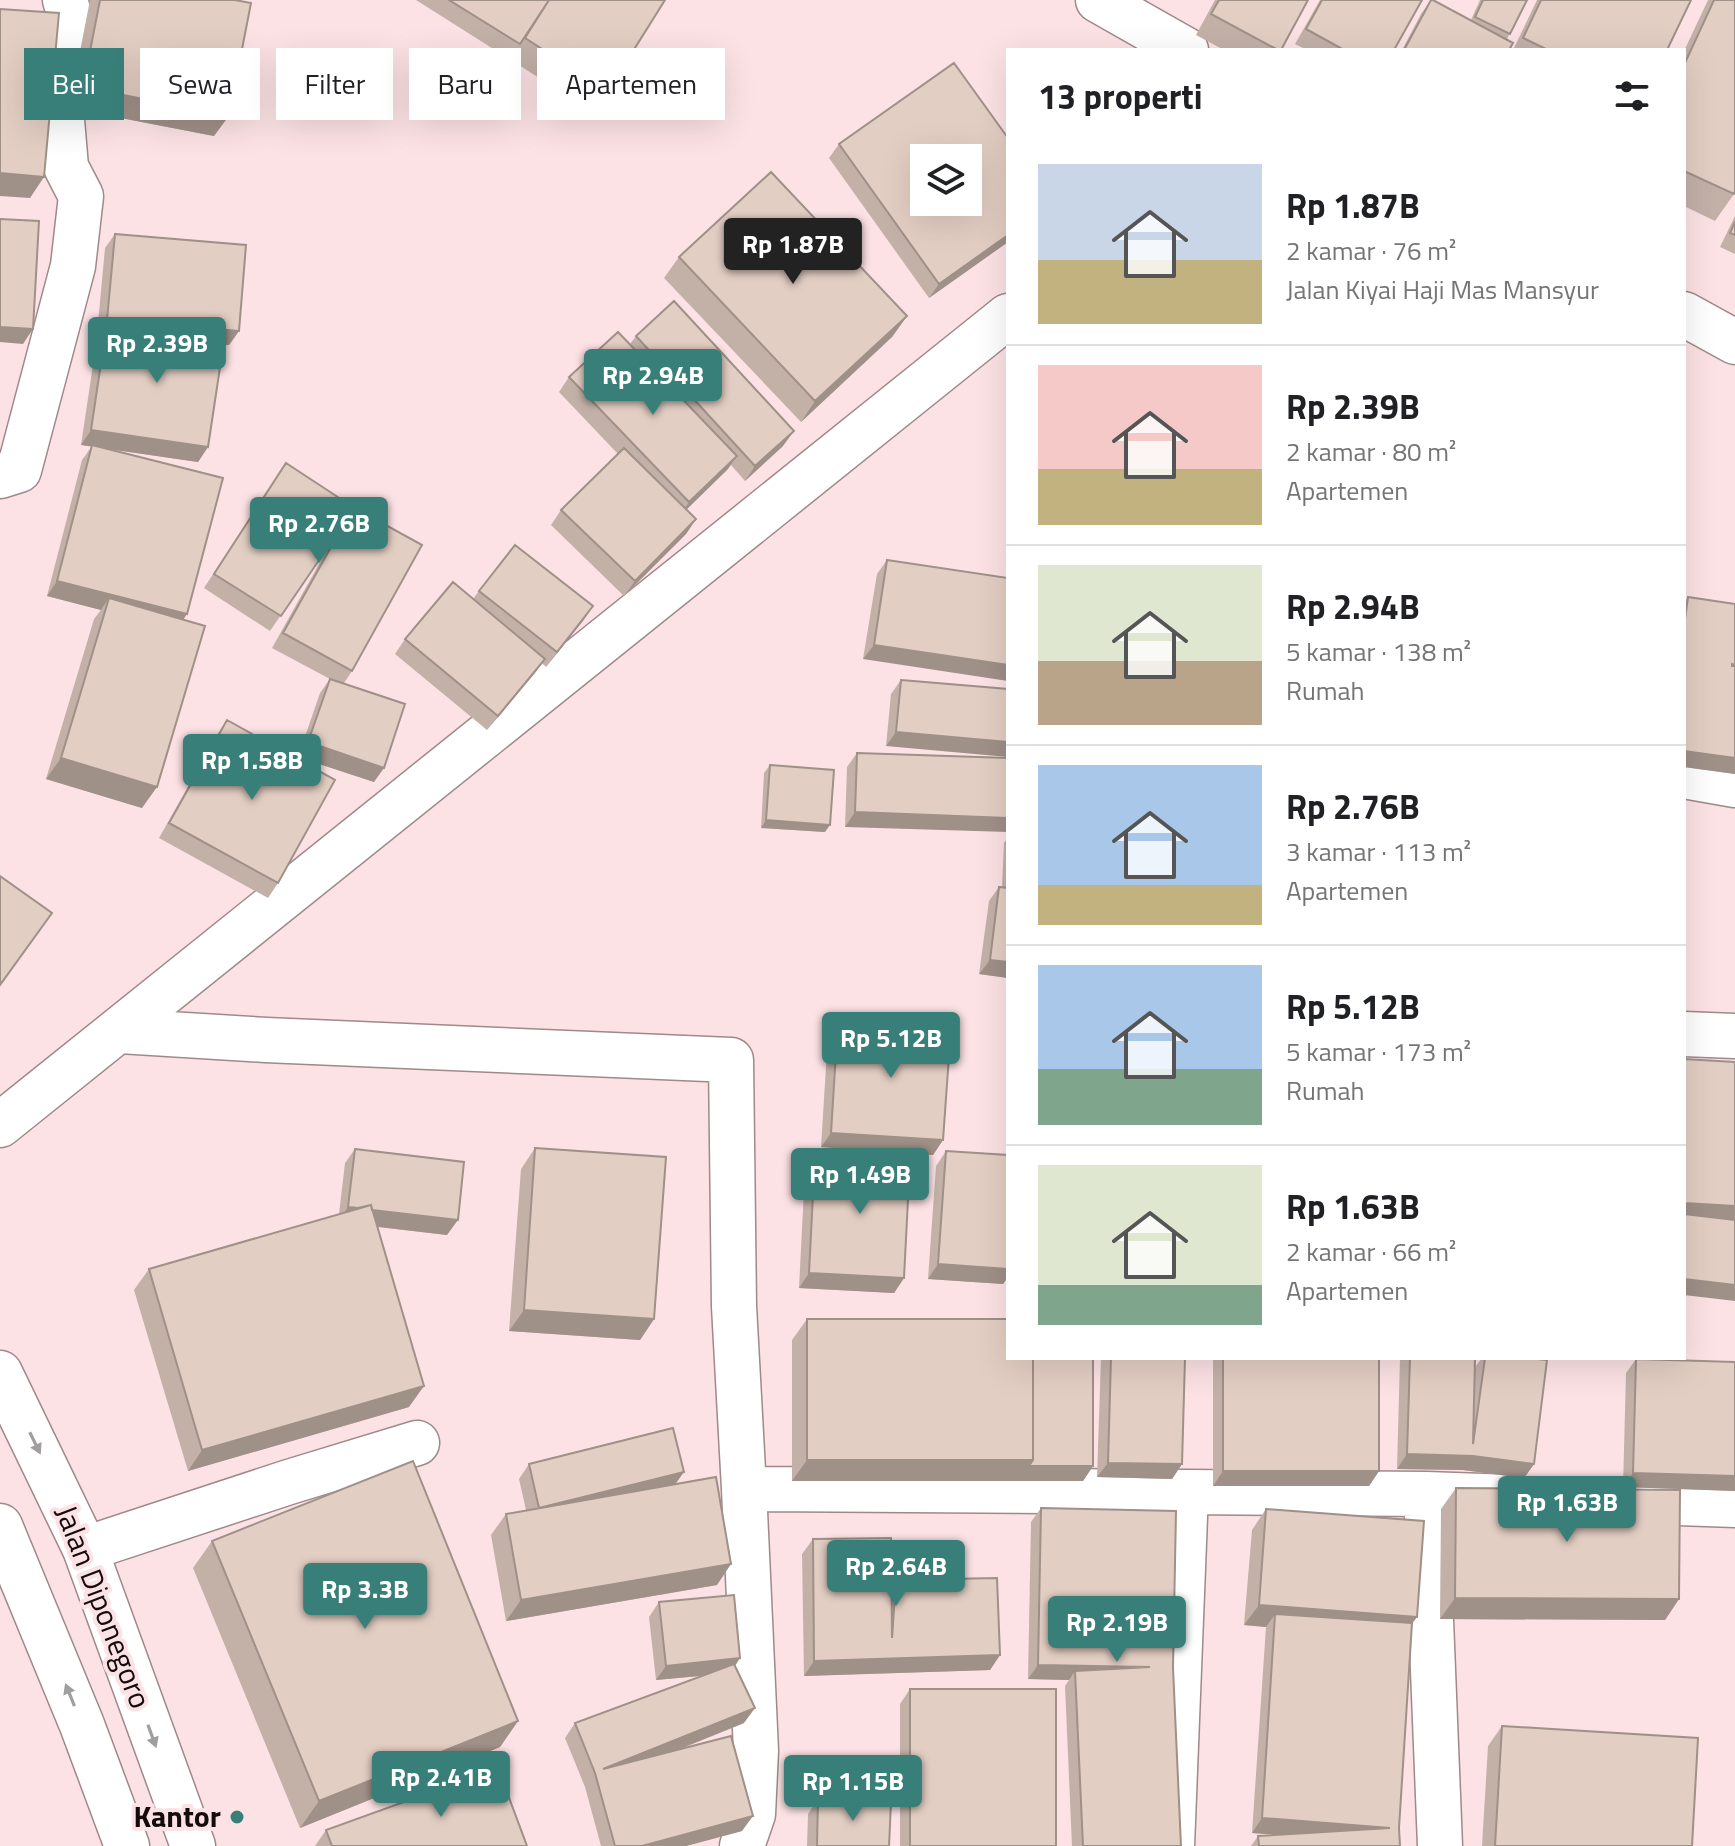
<!DOCTYPE html>
<html lang="id">
<meta charset="utf-8">
<style>
:root{--surface:#fff;--page:#f6f6f6;--text:#202124;--muted:#757577;--line:#e0e0e0;--accent:#387f79}
body{margin:0;font-family:"Titillium Web",sans-serif;background:var(--page);color:var(--text);height:100vh;display:flex;flex-direction:column;font-size:30px;white-space:nowrap}
*{box-sizing:border-box;margin:0}
p{font-size:26px;color:var(--muted)}
.icon{flex:none;width:44px;height:44px;fill:none;stroke:currentColor;stroke-width:2;stroke-linecap:round;stroke-linejoin:round}
.map{position:relative;flex:1;overflow:hidden}
.panel{position:absolute;left:1006px;top:48px;width:680px;height:1312px;display:flex;flex-direction:column;background:var(--surface);border-radius:0px;box-shadow:0 8px 32px #0002}
.panel>*{flex:none}
.banner{position:absolute;left:24px;top:48px;width:760px;height:72px;display:flex;gap:16px}
.fabs{position:absolute;left:910px;top:144px;display:grid;gap:16px}
.fabs a{display:grid;place-items:center;width:72px;height:72px;border-radius:0px;background:var(--surface);box-shadow:0 8px 32px #0002;font-size:40px}
.price{position:absolute;translate:-50% -68px;padding:0 18px;border-radius:8px;background:var(--accent);color:#fff;font-size:26px;line-height:52px;filter:drop-shadow(0 2px 4px #0008)}
.price::after{content:'';position:absolute;left:50%;top:48px;width:24px;height:18px;margin-left:-12px;background:inherit;clip-path:polygon(0 0,100% 0,50% 100%)}
.price.selected{background:#222;color:#fff}
ul{padding:0;list-style:none}
li{display:flex;align-items:center;gap:24px;height:200px;padding:0 32px}
li+li{border-top:2px solid var(--line)}
li span{display:grid;place-items:center;flex:none;width:224px;height:160px;border-radius:0px;color:#555}
li>.icon{margin-inline-start:auto}
span .icon{width:96px;height:96px;fill:#fffc;stroke-width:1}
li b{font-size:34px}
h2{display:flex;justify-content:space-between;align-items:center;height:96px;padding:0 32px;font-size:34px}
.chip{padding:0 28px;border-radius:0px;background:var(--surface);box-shadow:0 8px 32px #0002;font-size:28px;line-height:72px}
.chip.selected{background:var(--accent);color:#fff}
.map>svg:first-child{display:block}
.lines{fill:none;stroke-linecap:round;stroke-linejoin:round}
.minor-casing{stroke:#9f898a;stroke-width:47}
.trunk-casing{stroke:#9f898a;stroke-width:47}
.minor{stroke:#fff;stroke-width:44}
.trunk{stroke:#fff;stroke-width:44}
.wall{fill:#c3b1a8}
.shaded-wall{fill:#9f9088}
.building{fill:#e3cec3;stroke:#9f9088;stroke-width:2;fill-rule:evenodd}
.oneway{fill:#a19e9e}
.poi-dot{fill:#387f79;stroke:#fce2e4;stroke-width:3}
.labels{text-anchor:middle;stroke-width:8;stroke-linejoin:round;paint-order:stroke}
.street-label{font-size:30px;fill:#140c0c;stroke:#fce2e4}
.poi-label{font-size:30px;font-weight:bold;fill:#140c0c;stroke:#fce2e4;text-anchor:end}
</style>
<div class="map">
<svg width="1735" height="1846" viewBox="0 0 1735 1846">
<rect width="100%" height="100%" fill="#fce2e4"/>
<g class="lines">
<!-- minor casing -->
<g class="minor-casing">
<path id="minor" d="M 1098,0 L 1186,50
M 1684,314 L 1735,342
M 0,476 L 19,470 L 73,266 L 81,196 L 66,167 L 61,108 L 61,49 L 68,10 L 65,0
M 1684,776 L 1735,785
M 120,1031 L 266,1040 L 731,1060 L 734,1306 L 744,1489
M 1684,1034 L 1735,1036
M 0,1125 L 1008,316
M 1186,1492 L 1426,1494
M 1620,1501 L 1735,1505
M 85,1549 L 289,1482 L 417,1443
M 742,1846 L 753,1814 L 756,1751 L 744,1489 L 1186,1492 L 1172,1846
M 1440,1846 L 1426,1494 L 1511,1497"/>
</g>
<!-- trunk casing -->
<g class="trunk-casing">
<path id="trunk" d="M 0,1373 L 85,1549 L 193,1846
M 0,1526 L 82,1725 L 127,1846"/>
</g>
<!-- minor -->
<use href="#minor" class="minor"/>
<!-- trunk -->
<use href="#trunk" class="trunk"/>
</g>
<!-- wall -->
<path class="wall" d="M 90,0 L 235,0 L 214,136 L 69,108 Z
M 416,0 L 665,0 L 593,112 Z
M 1215,0 L 1308,0 L 1281,50 L 1224,50 L 1196,35 Z
M 1320,0 L 1422,0 L 1394,50 L 1307,50 L 1295,44 Z
M 1431,0 L 1471,20 L 1480,0 L 1527,0 L 1507,39 L 1509,50 L 1402,50 L 1421,14 Z
M 1537,0 L 1691,0 L 1667,50 L 1513,50 Z
M 1708,0 L 1735,0 L 1734,194 L 1715,221 L 1684,206 L 1684,51 Z
M 839,144 L 1008,242 L 929,298 L 829,158 Z
M 1735,216 L 1735,254 L 1720,247 Z
M 115,234 L 239,331 L 229,345 L 224,345 L 208,447 L 198,462 L 101,448 L 184,620 L 142,808 L 46,779 L 94,619 L 101,610 L 47,596 L 82,460 L 92,446 L 81,445 L 97,338 L 100,334 L 97,334 L 105,248 Z
M 679,257 L 907,316 L 892,337 L 801,422 L 664,278 Z
M 636,336 L 783,446 L 745,481 L 731,465 L 727,470 L 686,509 L 696,519 L 686,534 L 624,596 L 551,525 L 561,510 L 618,454 L 559,392 L 569,377 L 630,344 Z
M 276,478 L 353,507 L 352,671 L 344,683 L 374,782 L 298,757 L 320,693 L 330,679 L 272,648 L 333,539 L 270,631 L 204,588 Z
M 887,560 L 1008,578 L 863,659 L 877,574 Z
M 479,591 L 593,606 L 546,667 L 542,663 L 487,730 L 395,654 L 405,639 L 473,599 Z
M 1688,597 L 1735,604 L 1735,774 L 1684,767 L 1684,603 Z
M 901,680 L 1008,689 L 886,746 L 891,694 Z
M 227,720 L 278,883 L 268,898 L 159,838 L 217,735 Z
M 857,753 L 1008,758 L 845,827 L 847,767 Z
M 770,765 L 825,832 L 761,828 L 764,773 Z
M 1008,837 L 1008,978 L 979,974 L 989,901 L 999,887 L 1002,887 L 1004,843 Z
M 838,1020 L 943,1140 L 933,1155 L 821,1147 L 828,1035 Z
M 535,1148 L 654,1319 L 640,1340 L 509,1331 L 521,1169 Z
M 355,1149 L 447,1235 L 377,1227 L 409,1407 L 188,1471 L 134,1290 L 149,1269 L 339,1214 L 345,1163 Z
M 946,1151 L 1008,1155 L 1008,1277 L 1003,1284 L 928,1279 L 936,1166 Z
M 815,1155 L 904,1278 L 894,1293 L 799,1288 L 805,1170 Z
M 807,1319 L 1093,1466 L 1083,1481 L 792,1481 L 792,1340 Z
M 1101,1358 L 1185,1358 L 1182,1464 L 1172,1479 L 1097,1477 Z
M 1213,1358 L 1379,1358 L 1379,1471 L 1369,1486 L 1213,1486 Z
M 1400,1358 L 1475,1358 L 1474,1374 L 1475,1367 L 1482,1358 L 1527,1358 L 1534,1464 L 1524,1478 L 1463,1470 L 1397,1469 Z
M 1636,1359 L 1735,1362 L 1735,1491 L 1623,1487 L 1626,1373 Z
M 529,1464 L 676,1484 L 717,1585 L 506,1621 L 491,1535 L 506,1514 L 526,1510 L 519,1479 Z
M 1456,1488 L 1679,1599 L 1665,1620 L 1440,1619 L 1441,1509 Z
M 1041,1508 L 1181,1846 L 1072,1846 L 1065,1686 L 1069,1680 L 1028,1679 L 1031,1522 Z
M 1266,1509 L 1412,1623 L 1399,1828 L 1400,1846 L 1251,1846 L 1258,1836 L 1279,1835 L 1252,1833 L 1266,1627 L 1244,1625 L 1252,1530 Z
M 813,1539 L 891,1587 L 896,1580 L 1000,1655 L 990,1670 L 804,1676 L 802,1554 Z
M 212,1541 L 518,1721 L 500,1747 L 300,1828 L 193,1568 Z
M 659,1602 L 740,1658 L 735,1666 L 744,1723 L 678,1750 L 742,1831 L 686,1846 L 601,1846 L 585,1787 L 565,1738 L 575,1723 L 702,1676 L 656,1680 L 649,1617 Z
M 910,1689 L 1056,1846 L 900,1846 L 900,1704 Z
M 1502,1726 L 1692,1846 L 1482,1846 L 1488,1746 Z
M 818,1799 L 889,1846 L 807,1846 L 808,1814 Z
M 326,1830 L 527,1846 L 315,1846 Z"/>
<!-- shaded-wall -->
<path class="shaded-wall" d="M 83,87 L 229,116 L 214,136 L 69,108 Z
M 0,173 L 44,177 L 30,198 L 0,196 Z
M 1008,235 L 1008,242 L 929,298 L 939,284 Z
M 907,316 L 892,337 L 801,422 L 815,401 Z
M 107,320 L 239,331 L 229,345 L 106,335 L 107,323 L 100,334 L 97,334 Z
M 0,327 L 33,329 L 23,344 L 0,342 Z
M 91,430 L 208,447 L 198,462 L 81,445 Z
M 794,431 L 783,446 L 745,481 L 755,466 Z
M 737,456 L 727,470 L 679,517 L 689,502 Z
M 696,519 L 686,534 L 624,596 L 635,581 Z
M 57,581 L 187,614 L 177,629 L 109,598 L 101,610 L 47,596 Z
M 593,606 L 583,621 L 546,667 L 557,652 Z
M 874,645 L 1008,665 L 1008,681 L 863,659 Z
M 545,659 L 535,673 L 487,730 L 498,716 Z
M 896,732 L 1008,742 L 1008,757 L 886,746 Z
M 308,742 L 384,768 L 374,782 L 298,757 Z
M 1684,751 L 1735,758 L 1735,774 L 1684,767 Z
M 61,758 L 157,787 L 142,808 L 46,779 Z
M 855,812 L 1008,818 L 1008,832 L 845,827 Z
M 766,820 L 830,825 L 825,832 L 761,828 Z
M 990,960 L 1008,962 L 1008,978 L 979,974 Z
M 831,1133 L 943,1140 L 933,1155 L 821,1147 Z
M 1684,1203 L 1735,1206 L 1735,1221 L 1684,1218 Z
M 348,1207 L 458,1220 L 447,1235 L 338,1222 Z
M 938,1264 L 1008,1269 L 1008,1277 L 1003,1284 L 928,1279 Z
M 809,1273 L 904,1278 L 894,1293 L 799,1288 Z
M 1684,1279 L 1735,1285 L 1735,1301 L 1684,1295 Z
M 524,1310 L 654,1319 L 640,1340 L 509,1331 Z
M 424,1386 L 409,1407 L 188,1471 L 202,1450 Z
M 1407,1454 L 1473,1456 L 1534,1464 L 1524,1478 L 1463,1470 L 1397,1469 Z
M 807,1460 L 1033,1460 L 1093,1466 L 1083,1481 L 792,1481 Z
M 1108,1463 L 1182,1464 L 1172,1479 L 1097,1477 Z
M 1223,1471 L 1379,1471 L 1369,1486 L 1213,1486 Z
M 684,1472 L 674,1486 L 539,1508 Z
M 1633,1473 L 1735,1476 L 1735,1491 L 1623,1487 Z
M 731,1564 L 717,1585 L 506,1621 L 521,1600 Z
M 1455,1598 L 1679,1599 L 1665,1620 L 1440,1619 Z
M 1259,1605 L 1417,1617 L 1402,1638 L 1275,1614 L 1266,1627 L 1244,1625 Z
M 1000,1655 L 990,1670 L 804,1676 L 814,1661 Z
M 740,1658 L 730,1673 L 656,1680 L 666,1666 Z
M 1038,1665 L 1150,1667 L 1075,1671 L 1069,1680 L 1028,1679 Z
M 755,1708 L 744,1723 L 597,1782 L 603,1769 Z
M 518,1721 L 500,1747 L 300,1828 L 319,1801 Z
M 753,1816 L 742,1831 L 686,1846 L 642,1846 Z
M 1262,1818 L 1390,1828 L 1380,1842 L 1252,1833 Z"/>
<!-- building -->
<path class="building" d="M 100,0 L 235,0 L 251,3 L 229,116 L 83,87 Z
M 449,0 L 549,0 L 520,44 Z
M 549,0 L 665,0 L 608,91 L 525,38 Z
M 1219,0 L 1308,0 L 1281,50 L 1278,50 L 1211,14 Z
M 1322,0 L 1422,0 L 1394,50 L 1344,50 L 1306,29 Z
M 1431,0 L 1433,0 L 1513,43 L 1509,50 L 1404,50 Z
M 1483,0 L 1527,0 L 1510,34 L 1475,17 Z
M 1541,0 L 1691,0 L 1667,50 L 1548,50 L 1523,38 Z
M 1714,0 L 1735,0 L 1735,191 L 1734,194 L 1684,171 L 1684,65 Z
M 0,9 L 59,13 L 44,177 L 0,173 Z
M 954,63 L 1008,138 L 1008,235 L 939,284 L 839,144 ZM 924,158 L 968,158 L 968,202 L 924,202 Z
M 771,172 L 907,316 L 815,401 L 679,257 Z
M 0,219 L 39,221 L 33,329 L 0,327 Z
M 1735,222 L 1735,235 L 1730,233 Z
M 115,234 L 246,245 L 239,331 L 107,320 Z
M 674,301 L 794,431 L 755,466 L 636,336 Z
M 107,323 L 224,341 L 208,447 L 91,430 Z
M 618,332 L 737,456 L 689,502 L 569,377 Z
M 92,445 L 223,478 L 187,614 L 57,581 Z
M 624,448 L 696,519 L 635,581 L 561,510 Z
M 286,463 L 353,507 L 422,545 L 352,671 L 283,633 L 345,522 L 281,616 L 214,574 Z
M 515,545 L 593,606 L 557,652 L 479,591 Z
M 887,560 L 1008,578 L 1008,665 L 874,645 Z
M 453,582 L 545,659 L 498,716 L 405,639 Z
M 1688,597 L 1735,604 L 1735,665 L 1732,664 L 1732,666 L 1735,666 L 1735,758 L 1684,751 L 1684,626 Z
M 109,598 L 205,626 L 157,787 L 61,758 Z
M 330,679 L 405,704 L 384,768 L 308,742 Z
M 901,680 L 1008,689 L 1008,742 L 896,732 Z
M 227,720 L 335,780 L 278,883 L 169,823 Z
M 857,753 L 1008,758 L 1008,818 L 855,812 Z
M 770,765 L 834,770 L 830,825 L 766,820 Z
M 0,876 L 52,913 L 0,985 Z
M 999,887 L 1008,888 L 1008,962 L 990,960 Z
M 838,1020 L 951,1028 L 943,1140 L 831,1133 Z
M 1684,1059 L 1735,1062 L 1735,1206 L 1684,1203 Z
M 535,1148 L 666,1157 L 654,1319 L 524,1310 Z
M 355,1149 L 464,1162 L 458,1220 L 372,1210 L 371,1205 L 358,1208 L 348,1207 Z
M 946,1151 L 1008,1155 L 1008,1269 L 938,1264 Z
M 815,1155 L 910,1160 L 904,1278 L 809,1273 Z
M 371,1205 L 424,1386 L 202,1450 L 149,1269 Z
M 1684,1214 L 1735,1220 L 1735,1285 L 1684,1279 Z
M 807,1319 L 1008,1319 L 1008,1358 L 1033,1358 L 1033,1460 L 807,1460 Z
M 1033,1358 L 1093,1358 L 1093,1466 L 1029,1466 L 1033,1460 Z
M 1111,1358 L 1185,1358 L 1182,1464 L 1108,1463 Z
M 1223,1358 L 1379,1358 L 1379,1471 L 1223,1471 Z
M 1410,1358 L 1475,1358 L 1473,1444 L 1485,1358 L 1527,1358 L 1547,1360 L 1534,1464 L 1473,1456 L 1407,1454 Z
M 1636,1359 L 1735,1362 L 1735,1476 L 1633,1473 Z
M 673,1428 L 684,1472 L 539,1508 L 529,1464 Z
M 413,1461 L 518,1721 L 319,1801 L 212,1541 Z
M 716,1477 L 731,1564 L 521,1600 L 506,1514 Z
M 1456,1488 L 1680,1490 L 1679,1599 L 1455,1598 Z
M 1041,1508 L 1176,1511 L 1173,1668 L 1181,1846 L 1083,1846 L 1075,1671 L 1150,1667 L 1038,1665 Z
M 1266,1509 L 1424,1521 L 1417,1617 L 1259,1605 Z
M 891,1538 L 892,1638 L 896,1580 L 997,1578 L 1000,1655 L 814,1661 L 813,1539 Z
M 734,1595 L 740,1658 L 666,1666 L 659,1602 Z
M 1275,1614 L 1412,1623 L 1399,1828 L 1400,1846 L 1259,1846 L 1258,1836 L 1390,1828 L 1262,1818 Z
M 734,1664 L 755,1708 L 603,1769 L 731,1736 L 753,1816 L 642,1846 L 615,1846 L 595,1773 L 575,1723 Z
M 910,1689 L 1056,1689 L 1056,1846 L 910,1846 Z
M 1502,1726 L 1698,1738 L 1692,1846 L 1495,1846 Z
M 498,1768 L 527,1846 L 332,1846 L 326,1830 Z
M 818,1799 L 891,1802 L 889,1846 L 817,1846 Z"/>
<!-- one-way arrows -->
<defs><path id="oneway-solid" d="M-6-.8H1V-3.2L6.5 0L1 3.2V.8H-6Z" transform="scale(2)"/></defs>
<g class="oneway">
<use href="#oneway-solid" transform="translate(35 1443) rotate(64)"/>
<use href="#oneway-solid" transform="translate(70 1695) rotate(-112)"/>
<use href="#oneway-solid" transform="translate(152 1736) rotate(70)"/>
</g>
<!-- markers -->
<circle class="poi-dot" cx="237" cy="1817" r="8"/>
<g class="labels">
<!-- street labels -->
<g class="street-label">
<text transform="translate(103 1607) rotate(69)" y="10">Jalan Diponegoro</text>
</g>
<!-- poi labels -->
<g class="poi-label">
<text x="221" y="1827">Kantor</text>
</g>
</g>
</svg>
<div class="fabs">
<a><svg class="icon" aria-label="layers" viewBox="0 0 24 24"><path d="M12 4l9 5-9 5-9-5zM3 14l9 5 9-5"/></svg></a>
</div>
<b class="price selected" style="left:793px;top:286px">Rp 1.87B</b>
<b class="price" style="left:157px;top:385px">Rp 2.39B</b>
<b class="price" style="left:653px;top:417px">Rp 2.94B</b>
<b class="price" style="left:319px;top:565px">Rp 2.76B</b>
<b class="price" style="left:252px;top:802px">Rp 1.58B</b>
<b class="price" style="left:891px;top:1080px">Rp 5.12B</b>
<b class="price" style="left:860px;top:1216px">Rp 1.49B</b>
<b class="price" style="left:1567px;top:1544px">Rp 1.63B</b>
<b class="price" style="left:896px;top:1608px">Rp 2.64B</b>
<b class="price" style="left:365px;top:1631px">Rp 3.3B</b>
<b class="price" style="left:1117px;top:1664px">Rp 2.19B</b>
<b class="price" style="left:441px;top:1819px">Rp 2.41B</b>
<b class="price" style="left:853px;top:1823px">Rp 1.15B</b>
<div class="banner">
<a class="chip selected">Beli</a>
<a class="chip">Sewa</a>
<a class="chip">Filter</a>
<a class="chip">Baru</a>
<a class="chip">Apartemen</a>
</div>
<section class="panel">
<h2>13 properti<svg class="icon" aria-label="filters" viewBox="0 0 24 24"><path d="M4 7h16M4 17h16"/><circle cx="9" cy="7" r="2"/><circle cx="15" cy="17" r="2"/></svg></h2>
<ul>
<li><span style="background:linear-gradient(#c9d6e8 60%,#c2b280 0)"><svg class="icon" aria-label="home" viewBox="0 0 24 24"><path d="M3 11l9-7 9 7M6 9v11h12V9"/></svg></span><div><b>Rp 1.87B</b><p>2 kamar · 76 m²</p><p>Jalan Kiyai Haji Mas Mansyur</p></div></li>
<li><span style="background:linear-gradient(#f6c9c9 65%,#c2b280 0)"><svg class="icon" aria-label="home" viewBox="0 0 24 24"><path d="M3 11l9-7 9 7M6 9v11h12V9"/></svg></span><div><b>Rp 2.39B</b><p>2 kamar · 80 m²</p><p>Apartemen</p></div></li>
<li><span style="background:linear-gradient(#dfe7d0 60%,#b9a48a 0)"><svg class="icon" aria-label="home" viewBox="0 0 24 24"><path d="M3 11l9-7 9 7M6 9v11h12V9"/></svg></span><div><b>Rp 2.94B</b><p>5 kamar · 138 m²</p><p>Rumah</p></div></li>
<li><span style="background:linear-gradient(#a9c7e8 75%,#c2b280 0)"><svg class="icon" aria-label="home" viewBox="0 0 24 24"><path d="M3 11l9-7 9 7M6 9v11h12V9"/></svg></span><div><b>Rp 2.76B</b><p>3 kamar · 113 m²</p><p>Apartemen</p></div></li>
<li><span style="background:linear-gradient(#a9c7e8 65%,#7fa58c 0)"><svg class="icon" aria-label="home" viewBox="0 0 24 24"><path d="M3 11l9-7 9 7M6 9v11h12V9"/></svg></span><div><b>Rp 5.12B</b><p>5 kamar · 173 m²</p><p>Rumah</p></div></li>
<li><span style="background:linear-gradient(#dfe7d0 75%,#7fa58c 0)"><svg class="icon" aria-label="home" viewBox="0 0 24 24"><path d="M3 11l9-7 9 7M6 9v11h12V9"/></svg></span><div><b>Rp 1.63B</b><p>2 kamar · 66 m²</p><p>Apartemen</p></div></li>
</ul>
</section>
</div>
